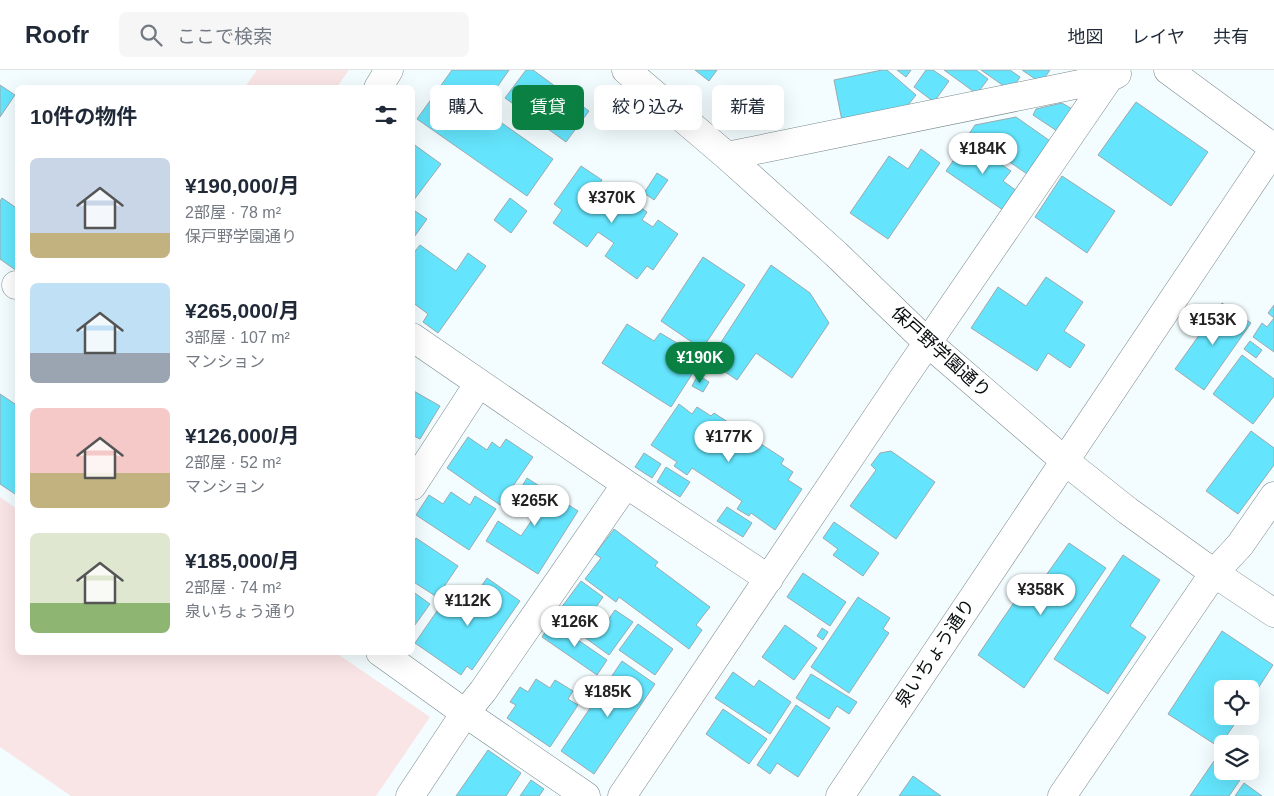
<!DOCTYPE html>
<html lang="ja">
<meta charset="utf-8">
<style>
:root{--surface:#fff;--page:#f6f6f7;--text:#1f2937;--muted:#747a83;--line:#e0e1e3;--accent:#0b8043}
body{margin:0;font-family:Arial,"Noto Sans JP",sans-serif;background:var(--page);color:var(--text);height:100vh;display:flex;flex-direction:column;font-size:19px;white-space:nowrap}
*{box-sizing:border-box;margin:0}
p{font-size:16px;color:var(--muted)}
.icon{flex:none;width:28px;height:28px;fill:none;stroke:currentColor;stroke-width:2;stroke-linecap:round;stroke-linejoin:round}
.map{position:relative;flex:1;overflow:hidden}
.sheet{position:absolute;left:15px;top:15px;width:400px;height:570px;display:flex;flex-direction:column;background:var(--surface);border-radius:8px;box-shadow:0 5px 20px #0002}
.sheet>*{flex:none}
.banner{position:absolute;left:430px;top:15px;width:475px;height:45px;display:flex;gap:10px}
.buttons{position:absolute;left:1214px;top:610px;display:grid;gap:10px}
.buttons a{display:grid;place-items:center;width:45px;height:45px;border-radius:8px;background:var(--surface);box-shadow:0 5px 20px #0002;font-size:25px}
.price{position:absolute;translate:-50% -42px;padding:0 11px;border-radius:18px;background:#fff;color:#222;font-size:16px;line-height:32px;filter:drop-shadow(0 1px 2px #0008)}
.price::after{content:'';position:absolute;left:50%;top:30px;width:15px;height:11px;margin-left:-8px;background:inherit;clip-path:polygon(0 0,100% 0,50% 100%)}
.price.active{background:var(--accent);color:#fff}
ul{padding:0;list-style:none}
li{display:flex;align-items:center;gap:15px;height:125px;padding:0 15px}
li span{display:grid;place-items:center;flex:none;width:140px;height:100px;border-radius:8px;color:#555}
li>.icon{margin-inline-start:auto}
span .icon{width:60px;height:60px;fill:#fffc;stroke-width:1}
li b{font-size:21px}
h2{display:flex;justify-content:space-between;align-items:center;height:60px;padding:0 15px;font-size:21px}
.chip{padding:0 18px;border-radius:8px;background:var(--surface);box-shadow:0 5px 20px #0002;font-size:18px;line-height:45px}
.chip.active{background:var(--accent);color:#fff}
header{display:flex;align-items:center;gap:30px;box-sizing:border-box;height:70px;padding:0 25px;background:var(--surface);border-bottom:1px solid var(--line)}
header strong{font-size:24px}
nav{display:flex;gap:28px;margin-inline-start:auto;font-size:18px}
.search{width:350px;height:45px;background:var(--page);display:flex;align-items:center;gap:12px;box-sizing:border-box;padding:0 18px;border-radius:8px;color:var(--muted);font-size:19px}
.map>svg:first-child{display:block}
.green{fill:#fae5e6}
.building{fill:#64e5fd;stroke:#9baaad}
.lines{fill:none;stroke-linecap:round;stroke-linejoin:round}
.minor-casing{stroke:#7b898c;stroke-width:29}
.minor{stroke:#fff;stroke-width:28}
.labels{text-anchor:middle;stroke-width:4;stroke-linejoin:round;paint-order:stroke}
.street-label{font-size:18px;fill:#080d0e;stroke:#fff}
</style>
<header>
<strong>Roofr</strong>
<div class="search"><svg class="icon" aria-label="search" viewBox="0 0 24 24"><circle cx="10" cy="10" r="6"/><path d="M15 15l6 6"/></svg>ここで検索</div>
<nav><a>地図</a><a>レイヤ</a><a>共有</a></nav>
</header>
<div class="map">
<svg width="1274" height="726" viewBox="0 0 1274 726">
<rect width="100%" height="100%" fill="#f3fcfe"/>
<!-- green -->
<path class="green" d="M 257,0 L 349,0 L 337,17 L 245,17 Z
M 0,427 L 17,439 L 18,582 L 336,583 L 430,647 L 376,726 L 71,726 L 0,677 Z"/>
<!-- building -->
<path class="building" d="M 452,0 L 509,0 L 482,39 L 553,89 L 527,126 L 417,49 Z
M 526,0 L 533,0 L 589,41 L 566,72 L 505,28 Z
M 695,0 L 717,0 L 709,11 Z
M 882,0 L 887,0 L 916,25 L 905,39 L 842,51 L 834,10 Z
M 897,0 L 911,0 L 906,7 Z
M 926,0 L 933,0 L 949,11 L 934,32 L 914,17 Z
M 944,0 L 976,0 L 988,9 L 977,24 Z
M 981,0 L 1010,0 L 1020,7 L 1011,21 Z
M 1022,0 L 1050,0 L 1041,13 Z
M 0,15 L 15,25 L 0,47 Z
M 1136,32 L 1208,82 L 1171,136 L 1098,85 Z
M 1062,33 L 1074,40 L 1060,63 L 1033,45 L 1036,39 Z
M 1016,47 L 1053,73 L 1030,106 L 969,64 L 975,55 Z
M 967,71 L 1011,101 L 1003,111 L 1017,121 L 1003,140 L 946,101 Z
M 412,73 L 441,94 L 413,131 L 412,130 Z
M 921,79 L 940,93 L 888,169 L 850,143 L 889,86 L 908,99 Z
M 581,96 L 602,110 L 597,117 L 606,124 L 611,117 L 647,142 L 642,150 L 653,157 L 658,150 L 678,164 L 653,200 L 647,196 L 637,209 L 605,186 L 614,173 L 598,162 L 587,177 L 553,153 L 562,140 L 554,134 Z
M 657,103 L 668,110 L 654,130 L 644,123 Z
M 1062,106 L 1115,141 L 1087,183 L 1035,147 Z
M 2,128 L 18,139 L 17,201 L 0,189 L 0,131 Z
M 510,128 L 527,141 L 511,163 L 494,150 Z
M 412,139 L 427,149 L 412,170 Z
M 420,175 L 456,201 L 468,183 L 486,196 L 438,263 L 423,252 L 428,244 L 412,232 L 412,185 Z
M 703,187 L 745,215 L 702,279 L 661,251 Z
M 771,195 L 810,223 L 829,253 L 792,308 L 756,283 L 737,310 L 709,291 Z
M 1046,207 L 1083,232 L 1064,261 L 1085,275 L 1070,298 L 1048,283 L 1037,301 L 971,258 L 998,217 L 1026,236 Z
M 1222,233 L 1251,253 L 1204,320 L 1175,299 Z
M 1274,235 L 1274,282 L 1253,267 L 1262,253 L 1267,257 L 1274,248 L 1268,243 Z
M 627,254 L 654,271 L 660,263 L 677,273 L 671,282 L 696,298 L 671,337 L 602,293 Z
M 1250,271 L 1262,280 L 1256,288 L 1244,279 Z
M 1242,285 L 1274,309 L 1274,326 L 1253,354 L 1213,324 Z
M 698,305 L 709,312 L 703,322 L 692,316 Z
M 412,320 L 440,336 L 420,369 L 412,365 Z
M 0,324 L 18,336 L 18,426 L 0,414 Z
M 679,334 L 692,344 L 697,337 L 711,346 L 714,343 L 734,356 L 729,363 L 756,381 L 761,374 L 784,389 L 781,394 L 793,402 L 788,410 L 802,419 L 775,460 L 751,443 L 749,446 L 737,439 L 742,431 L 692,398 L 687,405 L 674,396 L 677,392 L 651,375 Z
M 1251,361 L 1274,378 L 1274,395 L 1238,444 L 1206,421 Z
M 468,367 L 487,380 L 492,372 L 500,378 L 506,369 L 533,387 L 500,435 L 447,398 Z
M 891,381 L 935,412 L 896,469 L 850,436 L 876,400 L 871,395 L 880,383 Z
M 644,383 L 661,394 L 652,408 L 635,397 Z
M 666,397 L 690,412 L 680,427 L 657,412 Z
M 527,408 L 578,441 L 538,504 L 486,471 L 498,451 L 521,466 L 534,447 L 512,433 Z
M 451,422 L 470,435 L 475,426 L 496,439 L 469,480 L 416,445 L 429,425 L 443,434 Z
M 727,437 L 752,453 L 743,467 L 717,451 Z
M 834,452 L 879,483 L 863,506 L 833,485 L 838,479 L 823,468 Z
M 614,459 L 658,492 L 655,496 L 710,537 L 696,555 L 702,560 L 689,579 L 619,527 L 616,532 L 585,509 L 601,488 L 595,484 Z
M 416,468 L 458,496 L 437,527 L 412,511 L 412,473 Z
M 1069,473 L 1106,498 L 1024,618 L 978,585 L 1028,512 L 1037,518 Z
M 1123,485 L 1160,510 L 1130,556 L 1146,567 L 1108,624 L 1054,589 Z
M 803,503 L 846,532 L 830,556 L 787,527 Z
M 487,508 L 520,531 L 472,600 L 467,596 L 461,605 L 415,573 L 446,528 L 464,541 Z
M 581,511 L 603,527 L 592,543 L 606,553 L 615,540 L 633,552 L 609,585 L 555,546 Z
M 412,521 L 430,534 L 412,559 Z
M 858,527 L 890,548 L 883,559 L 889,563 L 849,623 L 811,597 Z
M 552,552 L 607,590 L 597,605 L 542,567 Z
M 638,554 L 673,579 L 655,605 L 619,580 Z
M 785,555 L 817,578 L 794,610 L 762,587 Z
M 822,558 L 828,562 L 823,570 L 817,566 Z
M 1222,561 L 1273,595 L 1250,631 L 1250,619 L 1222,619 L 1222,646 L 1240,646 L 1219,677 L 1168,644 Z
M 622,591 L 655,614 L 594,704 L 561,681 Z
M 733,602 L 754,617 L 759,610 L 791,632 L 770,664 L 715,628 Z
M 811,604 L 857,632 L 849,644 L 837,636 L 829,649 L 796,628 Z
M 536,609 L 550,618 L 555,610 L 573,621 L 568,629 L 578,635 L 550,677 L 507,648 L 516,635 L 510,632 L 520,617 L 528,622 Z
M 796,635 L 830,658 L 798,707 L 777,693 L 770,704 L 757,695 Z
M 723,639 L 767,669 L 749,694 L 706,664 Z
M 488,680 L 521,703 L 506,726 L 456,726 Z
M 1214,691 L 1222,697 L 1222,701 L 1228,701 L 1240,710 L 1229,726 L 1190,726 Z
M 913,706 L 941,726 L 899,726 Z
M 531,710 L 544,719 L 539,726 L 520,726 Z
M 1244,713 L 1262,726 L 1235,726 Z"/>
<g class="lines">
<!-- minor casing -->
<g class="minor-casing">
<path id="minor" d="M 626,0 L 727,86 L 836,184 L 928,273 L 1065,391 L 1128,441 L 1214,503 L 1274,543
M 1168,0 L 1274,78
M 378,18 L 389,0
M 727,86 L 1109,8 L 1117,4
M 16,215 L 18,215
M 412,267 L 626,414 L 769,509
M 412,416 L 479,313
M 380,582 L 465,643 L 586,726
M 410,726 L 465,643 L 483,621 L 626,414
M 622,726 L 902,310 L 1109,8
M 840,726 L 1274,79
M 1062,726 L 1214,503 L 1240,475 L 1274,426"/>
</g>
<!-- minor -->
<use href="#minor" class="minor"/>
</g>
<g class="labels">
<!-- street labels -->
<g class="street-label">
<text transform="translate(941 282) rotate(42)" y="6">保戸野学園通り</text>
<text transform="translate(935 583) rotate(-56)" y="6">泉いちょう通り</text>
</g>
</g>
</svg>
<div class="buttons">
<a><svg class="icon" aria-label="locate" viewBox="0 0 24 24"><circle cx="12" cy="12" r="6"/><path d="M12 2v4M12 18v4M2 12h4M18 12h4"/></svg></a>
<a><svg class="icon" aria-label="layers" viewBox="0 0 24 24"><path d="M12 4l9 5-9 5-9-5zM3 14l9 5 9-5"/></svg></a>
</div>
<b class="price" style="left:983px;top:105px">¥184K</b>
<b class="price" style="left:612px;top:154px">¥370K</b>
<b class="price" style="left:1213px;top:276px">¥153K</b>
<b class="price active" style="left:700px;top:314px">¥190K</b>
<b class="price" style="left:729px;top:393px">¥177K</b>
<b class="price" style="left:535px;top:457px">¥265K</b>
<b class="price" style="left:1041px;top:546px">¥358K</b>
<b class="price" style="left:468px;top:557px">¥112K</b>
<b class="price" style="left:575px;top:578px">¥126K</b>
<b class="price" style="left:608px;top:648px">¥185K</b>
<div class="banner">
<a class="chip">購入</a>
<a class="chip active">賃貸</a>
<a class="chip">絞り込み</a>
<a class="chip">新着</a>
</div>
<section class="sheet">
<h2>10件の物件<svg class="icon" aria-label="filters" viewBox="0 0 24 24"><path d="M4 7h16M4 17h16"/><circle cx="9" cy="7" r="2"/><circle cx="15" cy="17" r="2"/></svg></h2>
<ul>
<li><span style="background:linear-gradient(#c9d6e8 75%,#c2b280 0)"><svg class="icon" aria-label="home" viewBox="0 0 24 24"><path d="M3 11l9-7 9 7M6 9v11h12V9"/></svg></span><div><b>¥190,000/月</b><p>2部屋 · 78 m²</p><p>保戸野学園通り</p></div></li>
<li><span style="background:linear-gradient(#bfe0f5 70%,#9aa5b1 0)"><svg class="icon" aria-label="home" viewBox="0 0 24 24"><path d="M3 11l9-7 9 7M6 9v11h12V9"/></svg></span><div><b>¥265,000/月</b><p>3部屋 · 107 m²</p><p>マンション</p></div></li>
<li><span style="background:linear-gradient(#f6c9c9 65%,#c2b280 0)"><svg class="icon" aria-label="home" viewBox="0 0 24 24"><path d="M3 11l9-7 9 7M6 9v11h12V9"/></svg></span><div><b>¥126,000/月</b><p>2部屋 · 52 m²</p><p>マンション</p></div></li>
<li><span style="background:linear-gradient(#dfe7d0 70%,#8fb573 0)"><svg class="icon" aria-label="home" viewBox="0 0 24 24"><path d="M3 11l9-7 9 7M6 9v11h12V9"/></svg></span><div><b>¥185,000/月</b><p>2部屋 · 74 m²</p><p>泉いちょう通り</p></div></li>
</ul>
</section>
</div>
